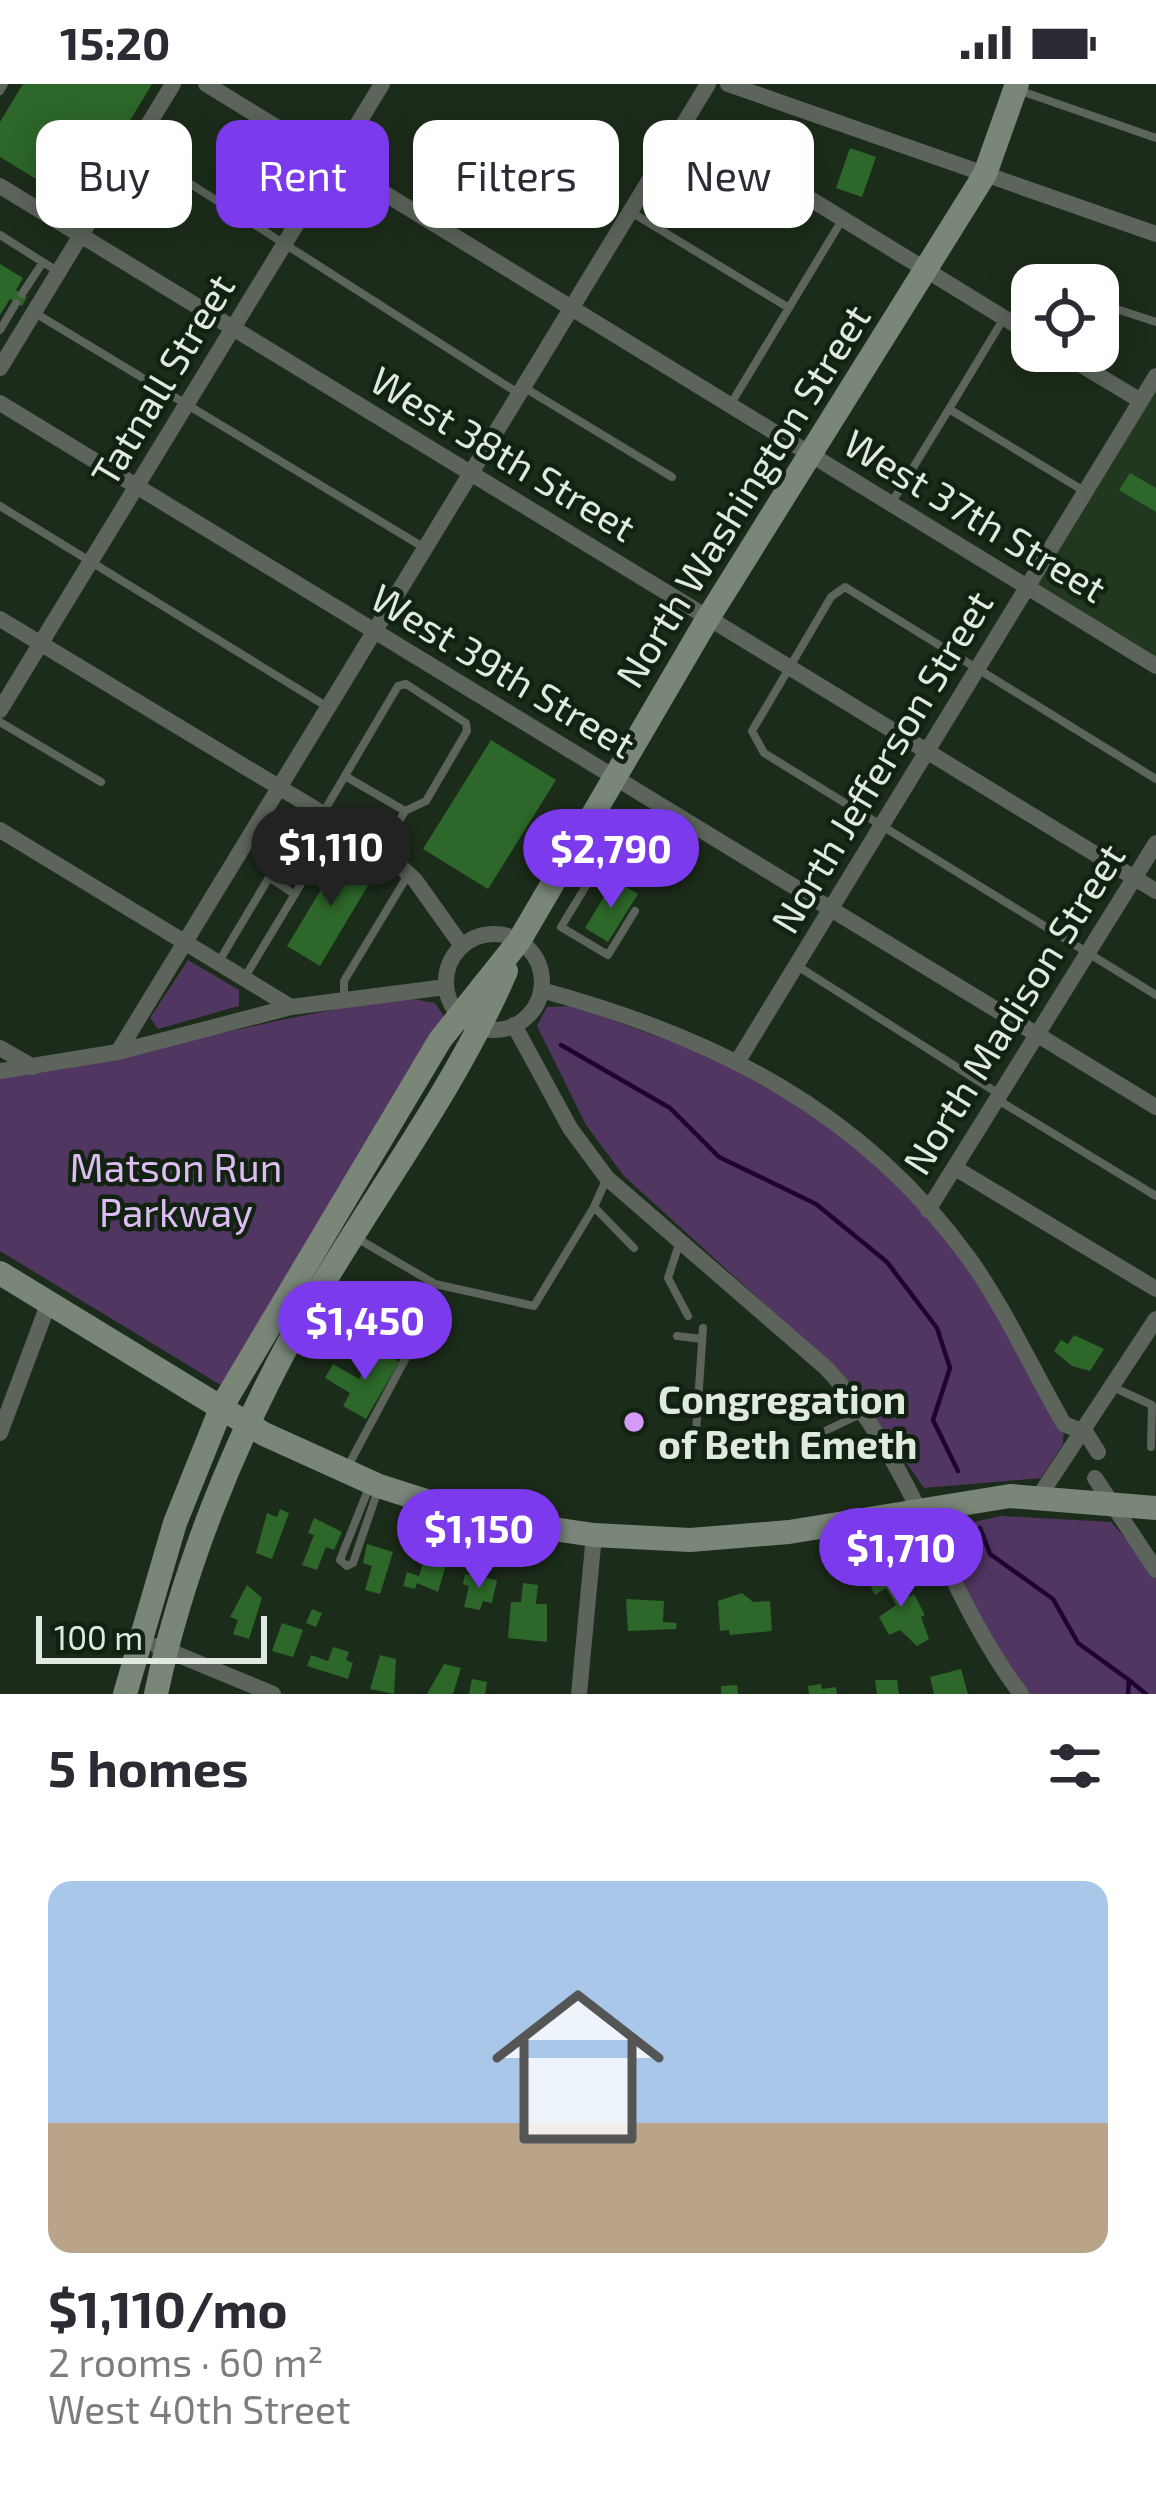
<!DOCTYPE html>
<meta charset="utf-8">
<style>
:root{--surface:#fff;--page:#f2f2f3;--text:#2b2b33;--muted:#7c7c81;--line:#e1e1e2;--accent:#7c3aed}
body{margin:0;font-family:"Exo 2",sans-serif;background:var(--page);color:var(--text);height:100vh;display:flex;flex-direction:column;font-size:45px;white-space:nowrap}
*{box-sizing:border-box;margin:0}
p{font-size:39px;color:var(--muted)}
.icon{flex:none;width:66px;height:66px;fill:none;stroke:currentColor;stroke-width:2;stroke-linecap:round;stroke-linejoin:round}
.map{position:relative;height:1610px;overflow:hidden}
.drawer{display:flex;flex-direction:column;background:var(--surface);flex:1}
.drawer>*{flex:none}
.hud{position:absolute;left:36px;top:36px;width:1086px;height:108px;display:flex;gap:24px}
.buttons{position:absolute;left:1011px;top:180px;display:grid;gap:24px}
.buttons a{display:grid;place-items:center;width:108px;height:108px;border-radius:24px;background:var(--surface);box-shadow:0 6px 30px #0003;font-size:60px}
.scale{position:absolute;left:36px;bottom:30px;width:231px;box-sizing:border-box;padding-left:12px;border:6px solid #e0eade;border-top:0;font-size:33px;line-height:42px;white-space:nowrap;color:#e0eade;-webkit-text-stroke:9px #122211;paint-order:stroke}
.price{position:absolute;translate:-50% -102px;padding:0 27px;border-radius:42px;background:var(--accent);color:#fff;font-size:39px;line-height:78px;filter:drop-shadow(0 3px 6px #0008)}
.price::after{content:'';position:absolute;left:50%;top:72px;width:36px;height:27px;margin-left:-18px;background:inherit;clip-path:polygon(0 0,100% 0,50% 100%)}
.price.active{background:#222;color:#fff}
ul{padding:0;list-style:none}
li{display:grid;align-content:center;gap:24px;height:636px;padding:0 48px}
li+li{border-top:3px solid var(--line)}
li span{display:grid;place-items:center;height:372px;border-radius:24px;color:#555}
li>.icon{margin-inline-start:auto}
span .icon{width:216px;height:216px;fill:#fffc;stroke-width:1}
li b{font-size:51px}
h2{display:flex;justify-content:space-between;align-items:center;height:144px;padding:0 48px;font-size:51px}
.pill{padding:0 42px;border-radius:24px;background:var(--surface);box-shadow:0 6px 30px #0003;font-size:42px;line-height:108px}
.pill.active{background:var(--accent);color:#fff}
.status{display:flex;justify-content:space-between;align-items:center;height:84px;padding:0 60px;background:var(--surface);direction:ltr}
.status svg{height:33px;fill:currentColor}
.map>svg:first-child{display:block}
.built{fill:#223720}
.green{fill:#513662}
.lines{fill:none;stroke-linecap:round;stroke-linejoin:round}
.stream{stroke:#210331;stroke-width:4.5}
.building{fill:#2d6729}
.lane{stroke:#5c645b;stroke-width:8}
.street{stroke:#5c645b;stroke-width:16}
.secondary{stroke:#798678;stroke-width:24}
.poi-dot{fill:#d69bfa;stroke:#122211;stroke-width:4.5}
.labels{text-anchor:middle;stroke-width:9;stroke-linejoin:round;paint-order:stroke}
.street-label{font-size:39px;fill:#e0eade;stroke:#122211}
.park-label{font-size:39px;fill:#ddbcf4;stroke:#122211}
.poi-label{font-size:39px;font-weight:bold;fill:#e0eade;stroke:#122211;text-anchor:start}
</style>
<div class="status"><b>15:20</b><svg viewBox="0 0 49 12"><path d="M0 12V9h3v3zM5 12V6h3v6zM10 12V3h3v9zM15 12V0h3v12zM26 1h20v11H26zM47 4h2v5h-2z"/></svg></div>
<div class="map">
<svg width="1156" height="1610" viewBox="0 0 1156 1610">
<rect width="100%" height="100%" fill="#1c2c1a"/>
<!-- built -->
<path class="built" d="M 1156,293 L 1156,582 L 1028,503 Z"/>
<!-- green -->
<path class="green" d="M 188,876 L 239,906 L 239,922 L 158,945 L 150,934 Z
M 407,914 L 435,919 L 446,935 L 224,1303 L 0,1167 L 0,993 C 138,974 269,932 407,914 Z
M 574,922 L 735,981 L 828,1036 L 957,1160 L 1064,1340 L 1063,1360 L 1041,1394 L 924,1404 L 850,1298 L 624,1092 L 586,1041 L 537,942 L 547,923 Z
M 1001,1432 L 1111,1438 L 1156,1489 L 1156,1610 L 1021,1610 L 934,1460 L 952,1443 Z"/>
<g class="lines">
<!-- stream -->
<path class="stream" d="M 561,961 L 670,1024 L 719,1073 L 816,1120 L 887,1178 L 937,1244 L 950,1284 L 933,1336 L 958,1387
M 980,1444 L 990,1470 L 1053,1515 L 1078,1559 L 1129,1596 L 1128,1610
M 1129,1596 L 1146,1610"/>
</g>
<!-- building -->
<path class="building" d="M 23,0 L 152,0 L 79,121 L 0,73 L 0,38 Z
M 850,64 L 876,73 L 862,113 L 836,104 Z
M 0,180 L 23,194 L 16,206 L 27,213 L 22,222 L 10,215 L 0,231 Z
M 1130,389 L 1156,404 L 1156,428 L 1119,406 Z
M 491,656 L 556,696 L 488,805 L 423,765 Z
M 343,769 L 376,788 L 320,882 L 287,862 Z
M 614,796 L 638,810 L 608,858 L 585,844 Z
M 1074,1251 L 1104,1265 L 1090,1287 L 1072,1282 L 1054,1267 L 1061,1256 L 1068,1260 Z
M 377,1265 L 399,1278 L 366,1335 L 343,1322 L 350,1309 L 325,1294 L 333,1280 L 359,1295 Z
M 280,1425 L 289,1429 L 272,1475 L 256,1469 L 267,1429 L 277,1433 Z
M 314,1434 L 342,1448 L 334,1466 L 326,1463 L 317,1486 L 302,1481 L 314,1451 L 308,1449 Z
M 367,1460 L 393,1468 L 380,1510 L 365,1506 L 372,1482 L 363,1479 Z
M 431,1477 L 446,1481 L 438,1508 L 417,1499 L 415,1505 L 403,1502 L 407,1488 L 419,1492 L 423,1479 Z
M 890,1485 L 899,1505 L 903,1503 L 909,1513 L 914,1510 L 925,1531 L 921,1533 L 929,1555 L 917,1562 L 900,1546 L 889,1551 L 879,1533 L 896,1521 L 886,1504 L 875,1511 L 868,1497 Z
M 465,1490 L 497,1496 L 492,1519 L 483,1517 L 480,1526 L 464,1523 L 469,1502 L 463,1500 Z
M 523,1499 L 538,1501 L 536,1520 L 547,1520 L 547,1558 L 508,1554 L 511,1518 L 521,1518 Z
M 247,1501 L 262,1514 L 249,1555 L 233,1550 L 238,1536 L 230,1533 Z
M 742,1509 L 753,1518 L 770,1517 L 772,1547 L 730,1551 L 729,1546 L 720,1547 L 718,1517 Z
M 626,1515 L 664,1517 L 663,1538 L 677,1539 L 676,1545 L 628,1547 Z
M 312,1525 L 322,1529 L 316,1543 L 306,1539 Z
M 282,1539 L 303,1546 L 293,1573 L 272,1567 Z
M 333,1563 L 349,1568 L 346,1576 L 353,1579 L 348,1595 L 307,1582 L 311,1571 L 328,1577 Z
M 380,1571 L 396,1575 L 394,1610 L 370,1605 Z
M 444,1580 L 461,1584 L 453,1610 L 427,1610 Z
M 961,1585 L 968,1610 L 934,1610 L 930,1593 Z
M 472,1595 L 487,1598 L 485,1610 L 469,1610 Z
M 875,1596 L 897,1596 L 899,1610 L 877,1610 Z
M 821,1600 L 822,1605 L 836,1603 L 837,1610 L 809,1610 L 808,1602 Z
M 737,1601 L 738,1610 L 721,1610 L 721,1602 Z"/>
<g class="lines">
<!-- lane -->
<path class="lane" d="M 0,7 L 4,0
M 1021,7 L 1156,54
M 136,65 L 518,309
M 631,128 L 789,224
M 0,151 L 57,187
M 22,210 L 43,178
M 1098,219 L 1156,238
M 35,229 L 423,463
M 1017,240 L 1032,217
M 0,246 L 16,219
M 525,304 L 672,393
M 732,318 L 842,136
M 949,325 L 1004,234
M 892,418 L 949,325 L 1084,407
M 0,422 L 326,622
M 0,638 L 101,698
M 345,692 L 405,727
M 1156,695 L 845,503 L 831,513 L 752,647 L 764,669 L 1156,911
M 323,729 L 398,602 L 406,600 L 466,639 L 467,647 L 426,717 L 405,727 L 383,765
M 570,785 L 589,797 L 561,843 L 608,871 L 635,827
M 270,794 L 294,810
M 218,879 L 311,723
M 799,883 L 999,1010
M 245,893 L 336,742
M 344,915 L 344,897 L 408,791
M 998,1016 L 1156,1112
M 607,1094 L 594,1123 L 634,1164
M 355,1153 L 435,1200 L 534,1222 L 594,1123
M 680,1157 L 668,1194 L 688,1232
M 328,1197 L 416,1255 L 348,1382
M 677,1252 L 702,1255
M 1115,1304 L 1152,1321 L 1151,1363
M 827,1346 L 863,1329
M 696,1349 L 703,1244
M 370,1401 L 340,1476 L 347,1482 L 353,1479 L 377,1409"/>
<!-- street -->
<path class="street" d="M 206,0 L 1156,582
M 728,0 L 1156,150
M 685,38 L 1032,251
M 0,102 L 1156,807
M 1058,267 L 1141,317
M 0,284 L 173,0
M 0,319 L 1156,1023
M 0,535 L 383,766 L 415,796 L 462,862
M 0,626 L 382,0
M 0,746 L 291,923
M446 898a48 48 0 1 1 96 0a48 48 0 1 1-96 0Z
M 541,906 C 712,952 860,1025 968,1173 C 1005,1224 1032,1285 1064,1340 L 1086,1349 L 1098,1368
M 514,941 L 570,1044 L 607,1094 L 825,1283 C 914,1375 944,1509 1021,1610
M 0,964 L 33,983
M 118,968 L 708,0
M 739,975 L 1156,292
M 0,987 L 118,968 L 291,923 L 446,903
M 955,1084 L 1156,1205
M 928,1126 L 1156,759
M 0,1349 L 49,1218
M 1095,1394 L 1156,1486
M 1040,1411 L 1156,1235
M 157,1562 L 273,1610
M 579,1610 L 594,1451"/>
<!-- secondary -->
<path class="secondary" d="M 0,1189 L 264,1350 L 379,1402 L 479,1434 L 594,1451 L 690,1456 L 789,1448 L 1010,1412 L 1156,1424
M 125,1610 L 175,1439 L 222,1322 L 440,956 L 519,857 L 708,534 L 985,90 L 1017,0
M 156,1610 C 182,1487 233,1361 293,1251 C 361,1128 450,1016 506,887"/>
</g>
<!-- markers -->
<circle class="poi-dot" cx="634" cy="1338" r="12"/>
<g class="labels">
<!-- street labels -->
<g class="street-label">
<text transform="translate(163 296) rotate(-59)" y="14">Tatnall Street</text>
<text transform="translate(503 370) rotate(31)" y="14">West 38th Street</text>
<text transform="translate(743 412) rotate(-58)" y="14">North Washington Street</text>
<text transform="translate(975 432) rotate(31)" y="14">West 37th Street</text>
<text transform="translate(503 587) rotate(31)" y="14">West 39th Street</text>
<text transform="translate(882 678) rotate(-59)" y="14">North Jefferson Street</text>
<text transform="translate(1014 925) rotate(-58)" y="14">North Madison Street</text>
</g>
<!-- park labels -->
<g class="park-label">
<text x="176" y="1098">Matson Run<tspan x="176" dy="45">Parkway</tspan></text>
</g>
<!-- poi labels -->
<g class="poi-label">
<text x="658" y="1330">Congregation<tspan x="658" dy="45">of Beth Emeth</tspan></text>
</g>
</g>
</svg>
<div class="buttons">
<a><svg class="icon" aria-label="locate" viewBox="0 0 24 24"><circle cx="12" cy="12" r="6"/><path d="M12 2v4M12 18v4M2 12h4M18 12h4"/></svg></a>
</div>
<div class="scale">100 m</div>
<b class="price active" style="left:331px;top:825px">$1,110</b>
<b class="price" style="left:611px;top:827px">$2,790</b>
<b class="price" style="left:365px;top:1299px">$1,450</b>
<b class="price" style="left:479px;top:1507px">$1,150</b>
<b class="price" style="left:901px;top:1526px">$1,710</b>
<div class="hud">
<a class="pill">Buy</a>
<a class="pill active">Rent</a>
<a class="pill">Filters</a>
<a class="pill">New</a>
</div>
</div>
<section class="drawer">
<h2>5 homes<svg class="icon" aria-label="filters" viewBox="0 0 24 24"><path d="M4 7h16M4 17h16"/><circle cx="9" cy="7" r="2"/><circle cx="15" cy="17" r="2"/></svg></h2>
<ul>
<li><span style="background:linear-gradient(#a9c7e8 65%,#b9a48a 0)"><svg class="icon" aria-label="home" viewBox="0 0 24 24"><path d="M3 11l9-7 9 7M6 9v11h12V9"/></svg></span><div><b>$1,110/mo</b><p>2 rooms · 60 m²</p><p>West 40th Street</p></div></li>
</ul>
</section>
